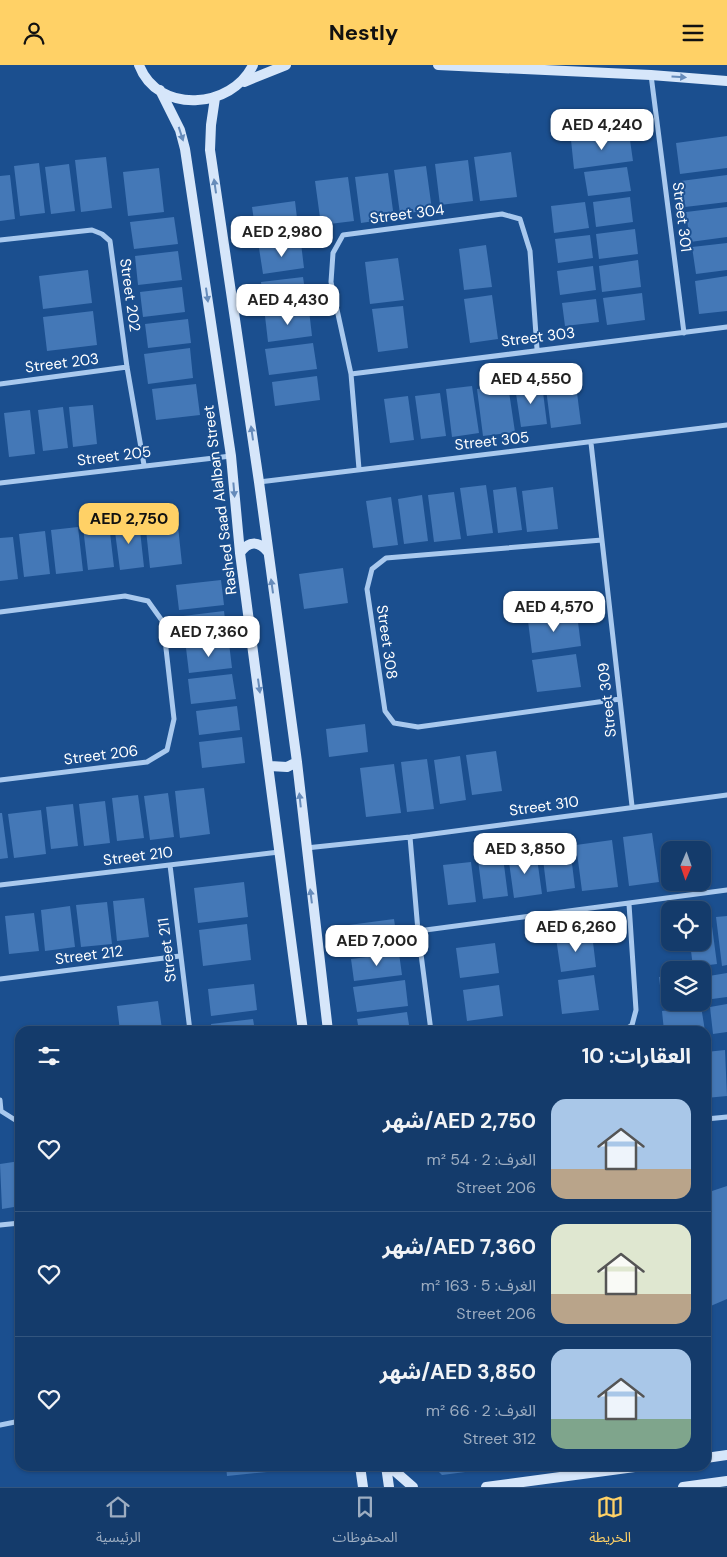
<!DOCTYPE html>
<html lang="ar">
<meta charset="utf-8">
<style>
:root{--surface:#143b6b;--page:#214673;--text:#f1f3f6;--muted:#9dadc1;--line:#33557e;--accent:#ffd166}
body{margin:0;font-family:"DM Sans","Noto Sans Arabic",sans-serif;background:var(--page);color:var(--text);direction:rtl;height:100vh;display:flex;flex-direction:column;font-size:19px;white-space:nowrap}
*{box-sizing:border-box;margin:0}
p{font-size:16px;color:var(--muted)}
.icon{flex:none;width:28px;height:28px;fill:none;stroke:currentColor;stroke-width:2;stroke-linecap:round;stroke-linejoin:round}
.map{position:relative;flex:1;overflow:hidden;direction:ltr}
.side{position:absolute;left:15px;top:961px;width:696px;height:445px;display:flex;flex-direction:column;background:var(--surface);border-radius:15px;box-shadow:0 1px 4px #0004,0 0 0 1px var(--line);direction:rtl}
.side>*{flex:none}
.needle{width:32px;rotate:182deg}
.fabs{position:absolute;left:661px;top:776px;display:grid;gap:10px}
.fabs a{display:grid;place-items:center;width:50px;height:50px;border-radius:10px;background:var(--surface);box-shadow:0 1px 4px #0004,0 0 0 1px var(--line);font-size:25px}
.price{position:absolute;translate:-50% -42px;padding:0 11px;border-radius:10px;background:#fff;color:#222;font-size:16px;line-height:32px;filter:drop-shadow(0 1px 2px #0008)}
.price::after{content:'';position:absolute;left:50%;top:30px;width:15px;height:11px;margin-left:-8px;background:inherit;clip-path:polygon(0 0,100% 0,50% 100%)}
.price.current{background:var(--accent);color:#111}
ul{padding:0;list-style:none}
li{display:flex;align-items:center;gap:15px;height:125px;padding:0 20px}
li+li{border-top:1px solid var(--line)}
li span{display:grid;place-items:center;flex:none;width:140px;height:100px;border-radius:15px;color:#555}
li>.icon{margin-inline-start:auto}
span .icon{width:60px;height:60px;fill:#fffc;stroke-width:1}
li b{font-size:21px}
h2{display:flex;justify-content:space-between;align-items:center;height:60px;padding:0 20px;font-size:21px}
header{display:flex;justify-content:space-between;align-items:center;height:65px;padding:0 20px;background:var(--accent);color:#111;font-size:22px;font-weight:700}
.tabs{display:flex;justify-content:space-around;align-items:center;height:70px;border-top:1px solid var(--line);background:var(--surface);font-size:14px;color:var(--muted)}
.tabs a{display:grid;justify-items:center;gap:2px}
.tabs .current{color:var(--accent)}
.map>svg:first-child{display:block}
.building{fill:#4478b7}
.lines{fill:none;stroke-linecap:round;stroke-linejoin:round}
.street{stroke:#a9c9ee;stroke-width:5}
.secondary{stroke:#d6e6fa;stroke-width:10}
.oneway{fill:#668bba}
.labels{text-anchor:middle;stroke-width:4;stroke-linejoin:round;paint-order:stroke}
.street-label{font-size:15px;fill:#fff;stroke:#1b4f8f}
</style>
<header><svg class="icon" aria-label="menu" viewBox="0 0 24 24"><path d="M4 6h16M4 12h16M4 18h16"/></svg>Nestly<svg class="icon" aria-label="person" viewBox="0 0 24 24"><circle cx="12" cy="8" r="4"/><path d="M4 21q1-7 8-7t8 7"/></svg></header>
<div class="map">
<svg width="727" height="1422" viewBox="0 0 727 1422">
<rect width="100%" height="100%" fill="#1b4f8f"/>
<!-- building -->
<path class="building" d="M 629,68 L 633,96 L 574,104 L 571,75 Z
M 727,71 L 727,103 L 680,109 L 676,78 Z
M 511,87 L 517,132 L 480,136 L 474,92 Z
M 106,92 L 112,143 L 81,147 L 75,95 Z
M 468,95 L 473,136 L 440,140 L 435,99 Z
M 39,98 L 45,148 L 20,151 L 14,101 Z
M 69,99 L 75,146 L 51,149 L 45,102 Z
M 426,101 L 432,145 L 400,149 L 394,105 Z
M 627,102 L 631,126 L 588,131 L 584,107 Z
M 159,103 L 164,147 L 128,151 L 123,107 Z
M 388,108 L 394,153 L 361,158 L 355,112 Z
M 10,110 L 15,154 L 0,156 L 0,111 Z
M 727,110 L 727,137 L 685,142 L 681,116 Z
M 348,112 L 354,156 L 321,160 L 315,116 Z
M 630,132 L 633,157 L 596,162 L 593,137 Z
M 295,136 L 299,170 L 257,176 L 252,142 Z
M 585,137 L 589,163 L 554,168 L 551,141 Z
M 727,142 L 727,172 L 690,177 L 686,147 Z
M 174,152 L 178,179 L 134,184 L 130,157 Z
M 635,164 L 638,189 L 599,194 L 596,169 Z
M 590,170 L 593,193 L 558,198 L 555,174 Z
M 301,178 L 304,203 L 263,209 L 259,183 Z
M 727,178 L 727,205 L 696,209 L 692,182 Z
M 486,180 L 492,222 L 464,225 L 459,184 Z
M 178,186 L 182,215 L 138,220 L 135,191 Z
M 398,193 L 404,235 L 370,239 L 365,197 Z
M 638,195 L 641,222 L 602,227 L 599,201 Z
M 593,201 L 596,225 L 560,230 L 557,206 Z
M 88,205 L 92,238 L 43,244 L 39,211 Z
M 727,211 L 727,246 L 699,249 L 695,216 Z
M 303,212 L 307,239 L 264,244 L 261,217 Z
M 182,222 L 185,247 L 143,252 L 140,227 Z
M 642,228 L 645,255 L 607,260 L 603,233 Z
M 492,230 L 498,274 L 470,278 L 464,234 Z
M 596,234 L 599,257 L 565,261 L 562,238 Z
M 403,241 L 408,283 L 378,287 L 372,244 Z
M 309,245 L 312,271 L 268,277 L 265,251 Z
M 93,246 L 97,280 L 47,286 L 43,252 Z
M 188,254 L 191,278 L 148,283 L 145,259 Z
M 313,278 L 317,304 L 269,310 L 265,284 Z
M 190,283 L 193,313 L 148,319 L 144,289 Z
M 317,311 L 320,335 L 275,341 L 272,317 Z
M 575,312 L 581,359 L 551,363 L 545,316 Z
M 196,319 L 200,350 L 156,355 L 152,324 Z
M 542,319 L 547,359 L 521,362 L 515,322 Z
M 508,320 L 515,367 L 483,371 L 477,324 Z
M 472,321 L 479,368 L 452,372 L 446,324 Z
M 440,328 L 446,371 L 421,374 L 415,331 Z
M 408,331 L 414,375 L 390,378 L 384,334 Z
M 93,340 L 97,379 L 73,382 L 69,342 Z
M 63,342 L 68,383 L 43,386 L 38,345 Z
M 30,345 L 35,389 L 9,392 L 4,348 Z
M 486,420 L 493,468 L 467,471 L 460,423 Z
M 516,422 L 522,465 L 498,468 L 493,425 Z
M 553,422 L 558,464 L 527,467 L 522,426 Z
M 454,427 L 461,474 L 434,477 L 428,430 Z
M 422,430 L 428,476 L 404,479 L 398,434 Z
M 391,432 L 398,480 L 373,483 L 366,436 Z
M 177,452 L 182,499 L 150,503 L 145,455 Z
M 139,456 L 144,502 L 120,505 L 114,459 Z
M 109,459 L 114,502 L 88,505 L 83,462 Z
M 78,462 L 83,506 L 56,509 L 51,465 Z
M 45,466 L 50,509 L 24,512 L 19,469 Z
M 13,472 L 18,514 L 0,516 L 0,473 Z
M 343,503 L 348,538 L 304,544 L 299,509 Z
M 221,515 L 224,540 L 179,545 L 176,520 Z
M 224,546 L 227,571 L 186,576 L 183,551 Z
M 577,549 L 581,581 L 532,588 L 528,556 Z
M 229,578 L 232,603 L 189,608 L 186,583 Z
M 576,589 L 581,622 L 537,627 L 532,595 Z
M 232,609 L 236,634 L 191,639 L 188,614 Z
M 237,641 L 240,665 L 199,670 L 196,646 Z
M 365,659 L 368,687 L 329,692 L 326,664 Z
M 242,672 L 245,698 L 202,703 L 199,677 Z
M 496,686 L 502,726 L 472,730 L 466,690 Z
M 460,691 L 466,735 L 440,739 L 434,695 Z
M 427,694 L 434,744 L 407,747 L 401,697 Z
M 394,699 L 401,748 L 366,752 L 360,703 Z
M 204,723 L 210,769 L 180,773 L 175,726 Z
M 168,728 L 174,772 L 150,775 L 144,731 Z
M 138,730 L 144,773 L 117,776 L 112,733 Z
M 105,736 L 110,778 L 84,781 L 79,739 Z
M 73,739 L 78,781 L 51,784 L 46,742 Z
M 41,745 L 46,789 L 14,793 L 8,749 Z
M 0,748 L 2,748 L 8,793 L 0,794 Z
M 652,768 L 659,817 L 629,821 L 623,772 Z
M 612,775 L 618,822 L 582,826 L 576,780 Z
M 570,782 L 575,823 L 547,827 L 542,786 Z
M 536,786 L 542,829 L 514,833 L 508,790 Z
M 503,792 L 508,831 L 483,834 L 478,795 Z
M 471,797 L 476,837 L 448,840 L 443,800 Z
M 244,817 L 248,852 L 198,858 L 194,823 Z
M 144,833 L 149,872 L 117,876 L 113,836 Z
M 107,837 L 112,879 L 81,882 L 76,840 Z
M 70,841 L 75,882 L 45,886 L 41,845 Z
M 34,848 L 39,886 L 9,889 L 5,851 Z
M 727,851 L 727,900 L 722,901 L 716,852 Z
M 394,854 L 398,882 L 352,888 L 349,860 Z
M 711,854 L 717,899 L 693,902 L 690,878 L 702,878 L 702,855 Z
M 247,859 L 251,895 L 203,901 L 199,865 Z
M 592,869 L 596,902 L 561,907 L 556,873 Z
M 495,878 L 499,908 L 460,913 L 456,883 Z
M 399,888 L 402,910 L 354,916 L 351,894 Z
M 727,908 L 727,932 L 712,934 L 709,911 Z
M 594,910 L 599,945 L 562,949 L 558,915 Z
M 670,911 L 670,936 L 662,937 L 659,912 Z
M 405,915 L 408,941 L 357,947 L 353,922 Z
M 254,919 L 257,945 L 211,951 L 208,924 Z
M 499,920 L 503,951 L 467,956 L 463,925 Z
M 158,936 L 162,964 L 120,966 L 117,941 Z
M 727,939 L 727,967 L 713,969 L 710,942 Z
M 701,941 L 705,966 L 664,966 L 662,946 Z
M 407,947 L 410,966 L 359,966 L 357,954 Z
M 253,954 L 255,966 L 212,966 L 211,959 Z
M 725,985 L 727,1031 L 706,1033 L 706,987 Z
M 20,1096 L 20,1141 L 2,1144 L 0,1099 Z
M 727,1121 L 727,1234 L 706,1243 L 706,1128 Z
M 226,1401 L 266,1401 L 267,1407 L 227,1411 Z
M 433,1401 L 472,1401 L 473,1406 L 442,1410 Z"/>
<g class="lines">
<!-- street -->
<path class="street" d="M 651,10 L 684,268
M 0,175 L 92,165 L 102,169 L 110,176 L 127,302 L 144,400
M 351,309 L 727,262
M 0,319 L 127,302
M 591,378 L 632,741
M 359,404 L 351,309 L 331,217 L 333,188 L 343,170 L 502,149 L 520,154 L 530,186 L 537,284
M 259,417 L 727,360
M 0,418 L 231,391
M 602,475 L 386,493 L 372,504 L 367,524 L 385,646 L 394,658 L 418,662 L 620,634
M 0,547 L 125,531 L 148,536 L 163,557 L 174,654 L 167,685 L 147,697 L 0,715
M 410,772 L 418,866 L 431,966
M 306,783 L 410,772 L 727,730
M 170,800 L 190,966
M 0,820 L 279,787
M 418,866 L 727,825
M 0,914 L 180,891
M 623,966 L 632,960 L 636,945 L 629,839
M 0,1035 L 1,1046 L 20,1058
M 706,1054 L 727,1052
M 0,1160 L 20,1158
M 0,1360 L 20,1356"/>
<!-- secondary -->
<path class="secondary" d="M 139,0 C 158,50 232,44 253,0
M 438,0 L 651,10 L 727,16
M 244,17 L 286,0
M 160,25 L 180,65 L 185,84 L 231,391 L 240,488 L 303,966
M 215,33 L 211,60 L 210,85 L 259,417 L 297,697 L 328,966
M 240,488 C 249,475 259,476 268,487
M 270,701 L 287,702 L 297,697
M 706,1393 L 727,1390
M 360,1401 L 363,1422
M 386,1401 L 389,1422
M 389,1401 L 413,1422
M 486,1422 L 642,1401
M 683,1422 L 727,1416"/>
</g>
<!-- one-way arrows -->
<defs><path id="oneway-solid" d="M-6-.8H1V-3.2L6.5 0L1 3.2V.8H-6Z" transform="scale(1.25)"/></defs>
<g class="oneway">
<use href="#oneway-solid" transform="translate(679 12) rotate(4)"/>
<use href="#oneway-solid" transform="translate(181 69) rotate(72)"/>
<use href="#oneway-solid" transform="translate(215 121) rotate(-98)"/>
<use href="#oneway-solid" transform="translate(207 230) rotate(82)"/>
<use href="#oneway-solid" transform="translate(252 368) rotate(-98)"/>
<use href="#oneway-solid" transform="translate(234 425) rotate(85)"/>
<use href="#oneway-solid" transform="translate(272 521) rotate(-98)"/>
<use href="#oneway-solid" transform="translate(259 621) rotate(82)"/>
<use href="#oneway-solid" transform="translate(300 735) rotate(-96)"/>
<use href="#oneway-solid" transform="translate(311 831) rotate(-97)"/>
</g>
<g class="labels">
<!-- street labels -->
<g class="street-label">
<text transform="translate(407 149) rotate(-7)" y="5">Street 304</text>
<text transform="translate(682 152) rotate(83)" y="5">Street 301</text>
<text transform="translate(130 230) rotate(82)" y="5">Street 202</text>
<text transform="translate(538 272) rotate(-7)" y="5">Street 303</text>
<text transform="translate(62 298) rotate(-7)" y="5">Street 203</text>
<text transform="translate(492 376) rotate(-6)" y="5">Street 305</text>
<text transform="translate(114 391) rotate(-7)" y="5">Street 205</text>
<text transform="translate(220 435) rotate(-97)" y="5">Rashed Saad Alalban Street</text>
<text transform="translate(387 577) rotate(82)" y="5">Street 308</text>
<text transform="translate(607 635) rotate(-96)" y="5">Street 309</text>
<text transform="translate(101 690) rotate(-7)" y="5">Street 206</text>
<text transform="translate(544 741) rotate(-8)" y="5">Street 310</text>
<text transform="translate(138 791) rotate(-7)" y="5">Street 210</text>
<text transform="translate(167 885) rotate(-97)" y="5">Street 211</text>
<text transform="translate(89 890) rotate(-7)" y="5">Street 212</text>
</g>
</g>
</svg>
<div class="fabs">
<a><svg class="needle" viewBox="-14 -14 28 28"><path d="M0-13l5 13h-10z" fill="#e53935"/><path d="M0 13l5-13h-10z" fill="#9dadc1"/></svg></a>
<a><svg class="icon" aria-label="locate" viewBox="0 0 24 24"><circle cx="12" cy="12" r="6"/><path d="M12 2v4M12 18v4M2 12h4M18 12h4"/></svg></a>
<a><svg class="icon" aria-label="layers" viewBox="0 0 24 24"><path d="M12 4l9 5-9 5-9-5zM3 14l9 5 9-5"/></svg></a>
</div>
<b class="price" style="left:602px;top:86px">AED 4,240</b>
<b class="price" style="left:282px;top:193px">AED 2,980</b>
<b class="price" style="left:288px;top:261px">AED 4,430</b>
<b class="price" style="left:531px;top:340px">AED 4,550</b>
<b class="price current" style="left:129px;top:480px">AED 2,750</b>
<b class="price" style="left:554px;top:568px">AED 4,570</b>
<b class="price" style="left:209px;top:593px">AED 7,360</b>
<b class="price" style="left:525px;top:810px">AED 3,850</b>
<b class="price" style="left:576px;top:888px">AED 6,260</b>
<b class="price" style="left:377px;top:902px">AED 7,000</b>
<section class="side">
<h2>العقارات: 10<svg class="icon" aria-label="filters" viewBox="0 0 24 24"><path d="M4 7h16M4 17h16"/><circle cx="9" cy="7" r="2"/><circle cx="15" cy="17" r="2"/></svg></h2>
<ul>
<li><span style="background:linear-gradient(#a9c7e8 70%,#b9a48a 0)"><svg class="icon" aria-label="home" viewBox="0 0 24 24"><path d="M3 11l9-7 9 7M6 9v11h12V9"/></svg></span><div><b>AED 2,750/شهر</b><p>الغرف: 2 · 54 m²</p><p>Street 206</p></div><svg class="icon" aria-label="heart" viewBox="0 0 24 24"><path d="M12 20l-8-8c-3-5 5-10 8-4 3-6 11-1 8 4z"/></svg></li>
<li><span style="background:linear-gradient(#dfe7d0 70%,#b9a48a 0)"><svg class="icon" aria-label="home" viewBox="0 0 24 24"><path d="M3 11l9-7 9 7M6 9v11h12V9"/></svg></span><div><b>AED 7,360/شهر</b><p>الغرف: 5 · 163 m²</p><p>Street 206</p></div><svg class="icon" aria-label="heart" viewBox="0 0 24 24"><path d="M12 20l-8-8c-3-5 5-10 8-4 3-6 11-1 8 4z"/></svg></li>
<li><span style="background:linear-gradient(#a9c7e8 70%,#7fa58c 0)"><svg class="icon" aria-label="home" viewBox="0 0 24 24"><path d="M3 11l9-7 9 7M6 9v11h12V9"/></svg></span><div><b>AED 3,850/شهر</b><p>الغرف: 2 · 66 m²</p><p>Street 312</p></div><svg class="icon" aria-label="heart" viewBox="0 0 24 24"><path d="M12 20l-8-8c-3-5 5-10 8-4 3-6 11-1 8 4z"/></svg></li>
</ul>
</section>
</div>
<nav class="tabs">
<a class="current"><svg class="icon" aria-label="map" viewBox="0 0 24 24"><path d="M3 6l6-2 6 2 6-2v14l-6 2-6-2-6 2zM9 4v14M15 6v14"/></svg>الخريطة</a>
<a><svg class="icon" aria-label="saved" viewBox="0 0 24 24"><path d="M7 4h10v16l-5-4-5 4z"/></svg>المحفوظات</a>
<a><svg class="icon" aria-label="home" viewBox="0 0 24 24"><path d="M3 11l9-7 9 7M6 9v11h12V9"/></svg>الرئيسية</a>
</nav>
